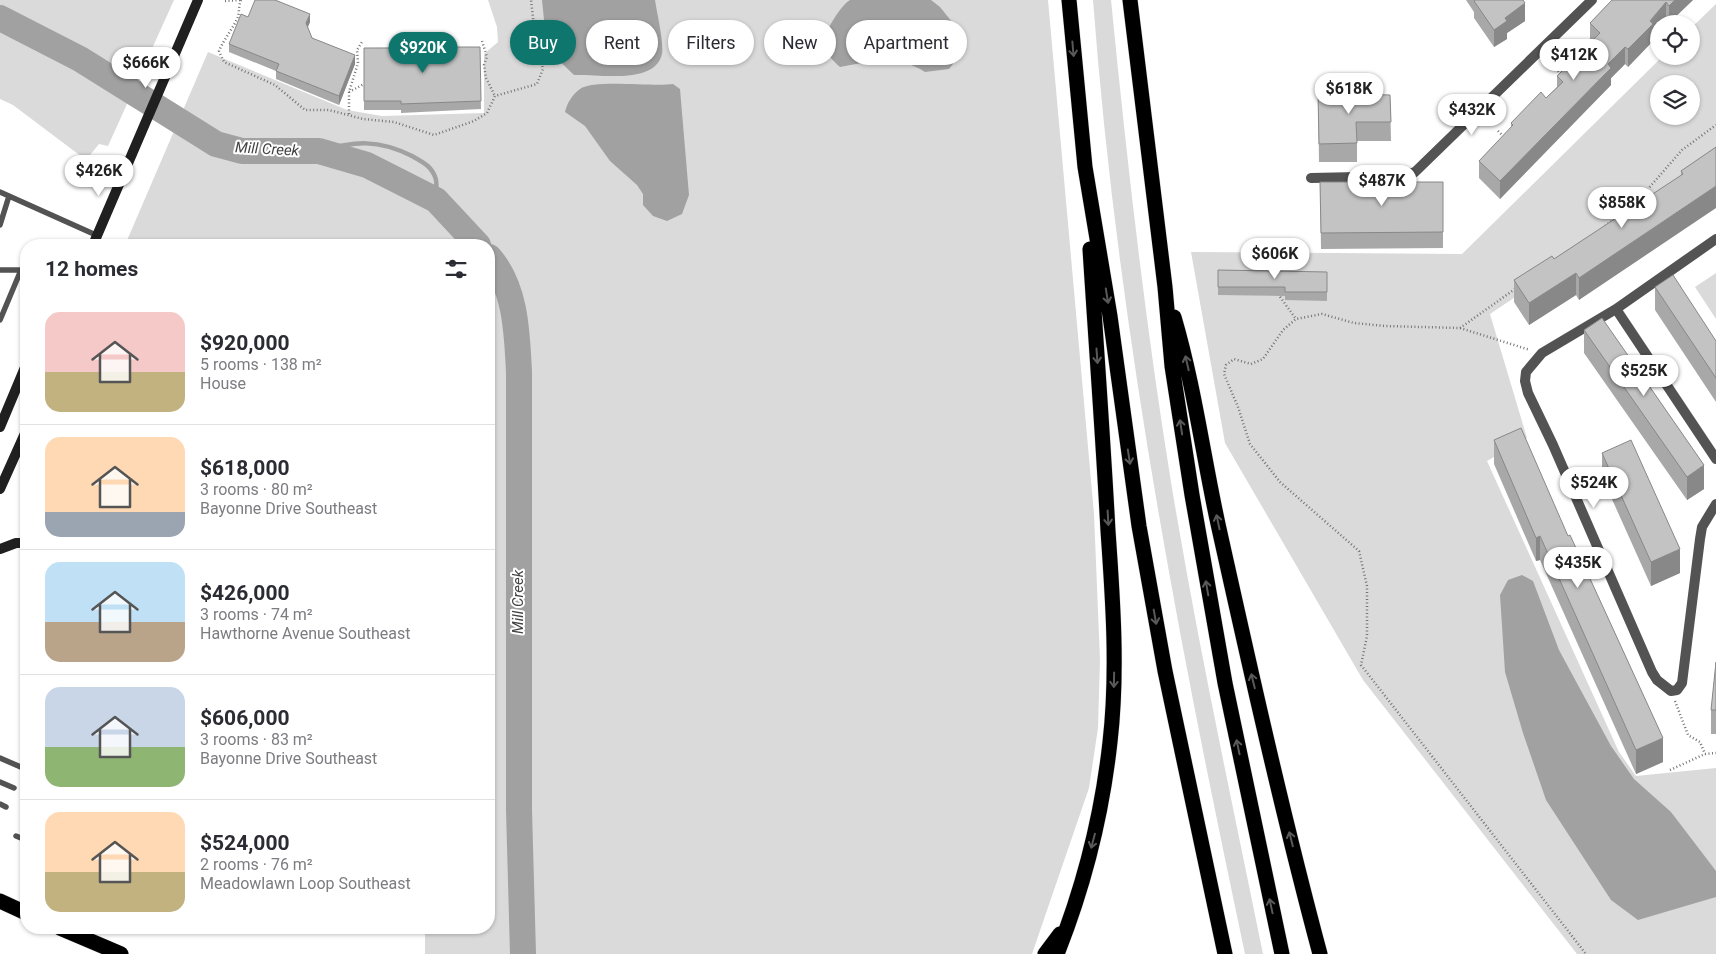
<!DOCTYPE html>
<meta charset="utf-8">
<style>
:root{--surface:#fff;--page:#f7f7f7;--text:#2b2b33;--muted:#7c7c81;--line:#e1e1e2;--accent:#0f766e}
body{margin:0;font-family:Roboto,sans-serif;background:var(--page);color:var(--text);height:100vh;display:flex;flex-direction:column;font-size:19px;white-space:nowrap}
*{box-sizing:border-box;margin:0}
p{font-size:16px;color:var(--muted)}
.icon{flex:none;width:28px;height:28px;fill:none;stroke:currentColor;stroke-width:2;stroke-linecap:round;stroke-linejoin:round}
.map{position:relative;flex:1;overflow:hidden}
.details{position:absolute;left:20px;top:239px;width:475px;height:695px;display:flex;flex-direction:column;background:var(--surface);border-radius:20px;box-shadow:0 1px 4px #0004}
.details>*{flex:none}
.guide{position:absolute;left:510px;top:20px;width:475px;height:45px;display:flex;gap:10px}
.fabs{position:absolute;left:1650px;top:15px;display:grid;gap:10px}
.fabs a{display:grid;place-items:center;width:50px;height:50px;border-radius:50%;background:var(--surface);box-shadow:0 1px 4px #0004;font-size:25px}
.price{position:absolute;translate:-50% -42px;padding:0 11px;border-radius:18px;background:#fff;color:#222;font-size:16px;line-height:32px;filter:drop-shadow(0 1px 2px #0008)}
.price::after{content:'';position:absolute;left:50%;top:30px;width:15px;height:11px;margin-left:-8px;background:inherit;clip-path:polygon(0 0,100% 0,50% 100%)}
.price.current{background:var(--accent);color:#fff}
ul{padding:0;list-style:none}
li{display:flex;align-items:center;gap:15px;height:125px;padding:0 25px}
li+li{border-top:1px solid var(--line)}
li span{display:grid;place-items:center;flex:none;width:140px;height:100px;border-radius:15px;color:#555}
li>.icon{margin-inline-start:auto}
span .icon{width:60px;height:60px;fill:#fffc;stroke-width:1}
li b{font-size:21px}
h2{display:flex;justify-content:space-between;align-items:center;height:60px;padding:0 25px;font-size:21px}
.chip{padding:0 18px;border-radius:22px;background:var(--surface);box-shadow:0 1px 4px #0004;font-size:18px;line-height:45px}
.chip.current{background:var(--accent);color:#fff}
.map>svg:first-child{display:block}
.green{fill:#dadada;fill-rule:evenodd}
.water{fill:#a1a1a1}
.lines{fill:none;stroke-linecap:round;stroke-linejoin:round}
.stream{stroke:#a1a1a1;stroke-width:4.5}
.river{stroke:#a1a1a1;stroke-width:26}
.highway-casing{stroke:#dbdbdb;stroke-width:16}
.path{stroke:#757575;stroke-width:2.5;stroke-dasharray:1 2.5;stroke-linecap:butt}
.lane{stroke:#535353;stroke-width:5.5}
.street{stroke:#535353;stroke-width:10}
.secondary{stroke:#202020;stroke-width:10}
.highway{stroke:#000;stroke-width:15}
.wall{fill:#a8a8a8}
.shaded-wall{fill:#888}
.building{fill:#c3c3c3;stroke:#888}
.oneway{stroke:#595959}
.labels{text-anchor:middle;stroke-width:4;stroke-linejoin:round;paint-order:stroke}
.water-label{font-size:15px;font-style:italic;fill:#424242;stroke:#fff}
</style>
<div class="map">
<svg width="1716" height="954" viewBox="0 0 1716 954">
<rect width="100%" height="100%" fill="#fff"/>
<!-- green -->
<path class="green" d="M 0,0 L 174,0 L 108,146 L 99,144 L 86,160 L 13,105 L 0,99 Z
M 488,0 L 1048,0 L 1094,514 L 1100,660 L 1098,728 L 1089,788 L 1032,954 L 425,954 L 425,928 L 489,928 L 489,245 L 125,245 L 208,52 L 347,110 L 382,116 L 484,113 L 484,54 L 498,42 L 497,27 Z
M 1093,0 L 1111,0 C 1127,161 1145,322 1171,482 C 1197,640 1231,797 1263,954 L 1245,954 C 1178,639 1117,321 1093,0 Z
M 1716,4 L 1716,161 L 1490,314 L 1527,438 L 1487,461 L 1619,752 L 1636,776 L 1716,768 L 1716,954 L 1577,954 L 1363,680 L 1225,443 L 1191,252 L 1462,254 L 1663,56 L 1691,56 L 1691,28 ZM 1659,84 L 1691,84 L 1691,116 L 1659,116 Z
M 1716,273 L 1716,319 L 1695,287 Z"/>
<!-- water -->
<path class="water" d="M 542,0 L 655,0 C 657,14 664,42 662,54 C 655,85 599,74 574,75 L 547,49 Z
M 850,0 L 931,0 L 940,7 L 961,33 L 959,56 L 949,69 L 925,72 C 901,55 866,62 840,67 C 833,61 823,51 824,40 C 826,30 841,5 850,0 Z
M 673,84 L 680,89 L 689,195 L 682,214 L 667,221 L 653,216 L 643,205 L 643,194 L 637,185 L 610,161 L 585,126 L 565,112 C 567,103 572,95 580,89 C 593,79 653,87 673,84 Z
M 1522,575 L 1533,581 L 1559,650 L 1611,746 L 1634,779 L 1671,812 L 1716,871 L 1716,897 L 1638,920 L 1611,900 L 1546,800 L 1523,733 L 1505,672 L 1500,595 L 1508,580 Z"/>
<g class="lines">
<!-- stream -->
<path class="stream" d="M 319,151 C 355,141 378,139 412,156 C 423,162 433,167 436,180 C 437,186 436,193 436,200"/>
<!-- river -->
<path class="river" d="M 0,18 L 80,59 L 216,144 L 242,151 L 319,151 L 367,165 L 436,200 L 478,245
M 489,257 C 516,287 517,333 519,372 L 519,810 L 523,954"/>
<!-- highway casing -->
<g class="highway-casing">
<path id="highway" d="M 1069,0 L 1085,167 L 1110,316 L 1139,526 L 1165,671 L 1225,954
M 1130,0 L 1165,287 L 1172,366 L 1192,495 L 1225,683 L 1282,954
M 1174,317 C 1194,385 1203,455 1218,524 C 1250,668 1282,812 1320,954
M 0,901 L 26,913
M 60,928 L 121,954
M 1045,954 L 1060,934
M 1057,954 C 1084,886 1102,815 1110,742 C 1118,673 1113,601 1108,531 C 1103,437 1096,343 1090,249"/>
</g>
<!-- path -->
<path class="path" d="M 241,0 C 238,7 240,13 237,19 C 232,30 224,39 219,51 L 224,62 L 275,85 L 305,110 L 329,110 L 363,119 L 394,122 L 434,135 L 474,121 L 487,113 L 495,96 L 537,84 L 543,69 L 536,44 L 531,0
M 225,1 L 241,0
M 482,41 L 487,57 L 484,65 L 486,78 L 495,96
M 1558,71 L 1563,76
M 349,92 L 364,84
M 349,114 L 349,92 L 358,63 L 357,50 L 362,42
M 1498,131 L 1505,138
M 1605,226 L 1634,205 L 1682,150 L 1716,125
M 1515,289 L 1460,328 L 1385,326 L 1354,323 L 1322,314 L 1296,319 L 1283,330 L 1263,359 L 1251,364 L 1234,359 L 1226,365 L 1224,374 L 1238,407 L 1250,444 L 1280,482 L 1359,551 L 1367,586 L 1367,636 L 1361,665 L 1586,954
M 1278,294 L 1296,319
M 1460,328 L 1530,350
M 1675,701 L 1688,735 L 1700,742 L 1705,754
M 1670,770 L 1705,754 L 1716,753"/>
<!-- lane -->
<path class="lane" d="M 0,192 L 96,235
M 0,225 L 9,196
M 0,270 L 21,270 L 0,320
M 0,758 L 23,768
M 0,782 L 14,788
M 0,804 L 6,807
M 16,836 L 26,840"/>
<!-- street -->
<path class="street" d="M 1311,178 L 1405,176 L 1415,172 L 1592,0
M 1716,239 L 1616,309 L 1542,353 L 1526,372 L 1525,381 L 1528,393 L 1553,445 L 1652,672 L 1657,680 L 1671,691 L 1677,690 L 1682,683 L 1700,539 L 1702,527 L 1716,504
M 1616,309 L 1716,459"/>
<!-- secondary -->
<path class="secondary" d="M 93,245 L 198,0
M 0,427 L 26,365
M 0,489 L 26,431
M 0,549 L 16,543 L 26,543"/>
<!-- highway -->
<use href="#highway" class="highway"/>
</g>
<!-- wall -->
<path class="wall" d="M 1466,0 L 1523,0 L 1525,21 L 1507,33 L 1507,39 L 1494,47 L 1474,18 L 1474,12 Z
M 1612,0 L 1693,0 L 1669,23 L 1666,19 L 1659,24 L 1659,28 L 1653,35 L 1653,41 L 1628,67 L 1625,64 L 1611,78 L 1611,85 L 1500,199 L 1479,178 L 1479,161 L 1511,128 L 1511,123 L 1546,98 L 1557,87 L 1557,76 L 1592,41 L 1590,40 L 1590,23 Z
M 248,17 L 310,22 L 307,27 L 312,38 L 355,64 L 339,105 L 276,79 L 276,71 L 229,52 L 229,44 Z
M 480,47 L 481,109 L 401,113 L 401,110 L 364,110 L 364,48 Z
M 1318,93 L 1390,95 L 1391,141 L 1357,141 L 1357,162 L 1319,162 Z
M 1716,147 L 1579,300 L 1576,295 L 1529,325 L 1514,302 L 1514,280 L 1554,259 L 1681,176 L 1681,171 Z
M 1320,182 L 1443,182 L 1443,248 L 1321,249 Z
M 1218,270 L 1327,272 L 1327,301 L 1285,300 L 1285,296 L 1218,295 Z
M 1655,287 L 1716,341 L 1716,402 L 1655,310 Z
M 1584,330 L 1704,489 L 1687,500 L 1584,353 Z
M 1494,440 L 1663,762 L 1636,774 L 1540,560 L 1536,561 L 1494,464 Z
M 1602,453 L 1680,573 L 1651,586 L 1602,477 Z
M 1716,662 L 1716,734 L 1711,734 L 1711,710 Z"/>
<!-- shaded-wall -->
<path class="shaded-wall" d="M 1675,0 L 1693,0 L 1669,23 L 1669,6 Z
M 1666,2 L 1666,19 L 1662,24 L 1659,24 L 1659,28 L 1653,35 L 1653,41 L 1628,67 L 1628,49 Z
M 1525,3 L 1525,21 L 1507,33 L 1507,39 L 1494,47 L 1494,30 L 1505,18 Z
M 310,14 L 310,22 L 306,32 L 306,23 Z
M 1625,47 L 1625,64 L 1611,78 L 1611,85 L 1500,199 L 1500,181 L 1608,64 Z
M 355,55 L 355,64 L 339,105 L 339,96 Z
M 1716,186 L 1716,208 L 1579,300 L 1579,278 Z
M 1576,273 L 1576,295 L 1529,325 L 1529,303 Z
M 1704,465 L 1704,489 L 1687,500 L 1687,477 Z
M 1540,536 L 1540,560 L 1536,561 L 1536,538 Z
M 1680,549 L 1680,573 L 1651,586 L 1651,562 Z
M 1663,738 L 1663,762 L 1636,774 L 1636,750 Z"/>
<!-- building -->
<path class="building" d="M 255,0 L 275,0 L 310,14 L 306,23 L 312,38 L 355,55 L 339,96 L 276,71 L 279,64 L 229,44 L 241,14 L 248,17 Z
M 1475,0 L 1523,0 L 1525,3 L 1505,18 L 1507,21 L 1494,30 L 1474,1 Z
M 1612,0 L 1675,0 L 1669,6 L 1666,2 L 1650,21 L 1653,24 L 1628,49 L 1625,47 L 1608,64 L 1611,68 L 1500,181 L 1479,161 L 1513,125 L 1511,123 L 1541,92 L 1546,98 L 1563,82 L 1557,76 L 1600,33 L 1590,23 Z
M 400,44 L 443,44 L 443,47 L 480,47 L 481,101 L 401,104 L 401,101 L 364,101 L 364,48 L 400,48 Z
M 1318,93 L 1390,95 L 1391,122 L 1356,122 L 1357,143 L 1319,144 Z
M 1716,147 L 1716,186 L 1579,278 L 1576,273 L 1529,303 L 1514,280 L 1552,256 L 1554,259 L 1683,174 L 1681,171 Z
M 1320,182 L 1443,182 L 1443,232 L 1321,233 Z
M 1218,270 L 1327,272 L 1327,292 L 1285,292 L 1285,287 L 1218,287 Z
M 1673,275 L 1716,341 L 1716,378 L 1655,287 Z
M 1602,318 L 1704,465 L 1687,477 L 1584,330 Z
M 1521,428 L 1568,536 L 1570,535 L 1663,738 L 1636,750 L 1540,536 L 1536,538 L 1494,440 Z
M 1631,440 L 1680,549 L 1651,562 L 1602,453 Z
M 1716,662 L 1716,710 L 1711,710 Z"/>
<!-- one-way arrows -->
<defs><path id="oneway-shaft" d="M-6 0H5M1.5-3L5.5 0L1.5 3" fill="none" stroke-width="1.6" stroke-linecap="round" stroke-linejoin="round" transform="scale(1.25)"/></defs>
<g class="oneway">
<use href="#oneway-shaft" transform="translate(1073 49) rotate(85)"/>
<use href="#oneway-shaft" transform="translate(1107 296) rotate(81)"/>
<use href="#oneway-shaft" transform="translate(1097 356) rotate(86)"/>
<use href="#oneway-shaft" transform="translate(1187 363) rotate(-103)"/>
<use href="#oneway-shaft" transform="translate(1181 427) rotate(-99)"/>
<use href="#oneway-shaft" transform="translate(1129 457) rotate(81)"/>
<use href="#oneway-shaft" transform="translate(1108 518) rotate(87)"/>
<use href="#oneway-shaft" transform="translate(1218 522) rotate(-102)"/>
<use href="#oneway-shaft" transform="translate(1207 588) rotate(-100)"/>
<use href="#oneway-shaft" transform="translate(1155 617) rotate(80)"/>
<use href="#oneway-shaft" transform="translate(1114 680) rotate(91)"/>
<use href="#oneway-shaft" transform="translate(1253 681) rotate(-104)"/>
<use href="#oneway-shaft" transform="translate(1238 747) rotate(-102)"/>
<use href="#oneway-shaft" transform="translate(1291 839) rotate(-104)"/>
<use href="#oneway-shaft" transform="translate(1093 841) rotate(105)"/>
<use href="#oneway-shaft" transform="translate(1271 906) rotate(-102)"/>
</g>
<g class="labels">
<!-- water labels -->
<g class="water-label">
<text transform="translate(267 149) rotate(3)" y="5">Mill Creek</text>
<text transform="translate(518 602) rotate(-90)" y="5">Mill Creek</text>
</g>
</g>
</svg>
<div class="fabs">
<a><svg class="icon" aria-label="locate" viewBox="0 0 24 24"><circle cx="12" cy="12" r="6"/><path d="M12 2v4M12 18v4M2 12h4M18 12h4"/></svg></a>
<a><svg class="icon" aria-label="layers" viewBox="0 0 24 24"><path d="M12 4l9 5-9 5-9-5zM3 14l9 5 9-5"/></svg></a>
</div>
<b class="price current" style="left:423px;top:74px">$920K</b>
<b class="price" style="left:1574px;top:81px">$412K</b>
<b class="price" style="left:146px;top:89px">$666K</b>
<b class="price" style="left:1349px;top:115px">$618K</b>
<b class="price" style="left:1472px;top:136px">$432K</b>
<b class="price" style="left:99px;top:197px">$426K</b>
<b class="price" style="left:1382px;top:207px">$487K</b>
<b class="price" style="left:1622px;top:229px">$858K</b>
<b class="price" style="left:1275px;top:280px">$606K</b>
<b class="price" style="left:1644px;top:397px">$525K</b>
<b class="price" style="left:1594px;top:509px">$524K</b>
<b class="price" style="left:1578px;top:589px">$435K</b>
<div class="guide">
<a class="chip current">Buy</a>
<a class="chip">Rent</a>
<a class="chip">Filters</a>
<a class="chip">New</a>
<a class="chip">Apartment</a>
</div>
<section class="details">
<h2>12 homes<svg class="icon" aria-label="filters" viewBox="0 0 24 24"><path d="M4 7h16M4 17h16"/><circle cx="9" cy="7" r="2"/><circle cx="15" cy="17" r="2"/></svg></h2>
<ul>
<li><span style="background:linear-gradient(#f6c9c9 60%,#c2b280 0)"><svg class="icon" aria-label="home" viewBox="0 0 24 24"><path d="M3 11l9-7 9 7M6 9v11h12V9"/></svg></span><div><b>$920,000</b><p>5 rooms · 138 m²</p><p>House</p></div></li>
<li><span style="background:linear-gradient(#ffd9b3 75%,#9aa5b1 0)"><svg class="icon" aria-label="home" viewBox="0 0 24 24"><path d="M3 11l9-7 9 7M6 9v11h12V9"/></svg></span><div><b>$618,000</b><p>3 rooms · 80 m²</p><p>Bayonne Drive Southeast</p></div></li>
<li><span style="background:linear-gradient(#bfe0f5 60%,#b9a48a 0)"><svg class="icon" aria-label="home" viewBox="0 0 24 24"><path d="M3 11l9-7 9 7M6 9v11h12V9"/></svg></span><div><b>$426,000</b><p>3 rooms · 74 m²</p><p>Hawthorne Avenue Southeast</p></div></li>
<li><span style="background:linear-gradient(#c9d6e8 60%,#8fb573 0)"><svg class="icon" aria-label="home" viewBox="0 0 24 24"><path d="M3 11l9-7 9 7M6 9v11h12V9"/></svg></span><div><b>$606,000</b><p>3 rooms · 83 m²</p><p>Bayonne Drive Southeast</p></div></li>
<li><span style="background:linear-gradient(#ffd9b3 60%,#c2b280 0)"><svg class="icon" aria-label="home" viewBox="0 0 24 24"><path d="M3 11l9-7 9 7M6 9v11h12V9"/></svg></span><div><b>$524,000</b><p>2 rooms · 76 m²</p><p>Meadowlawn Loop Southeast</p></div></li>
</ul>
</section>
</div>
